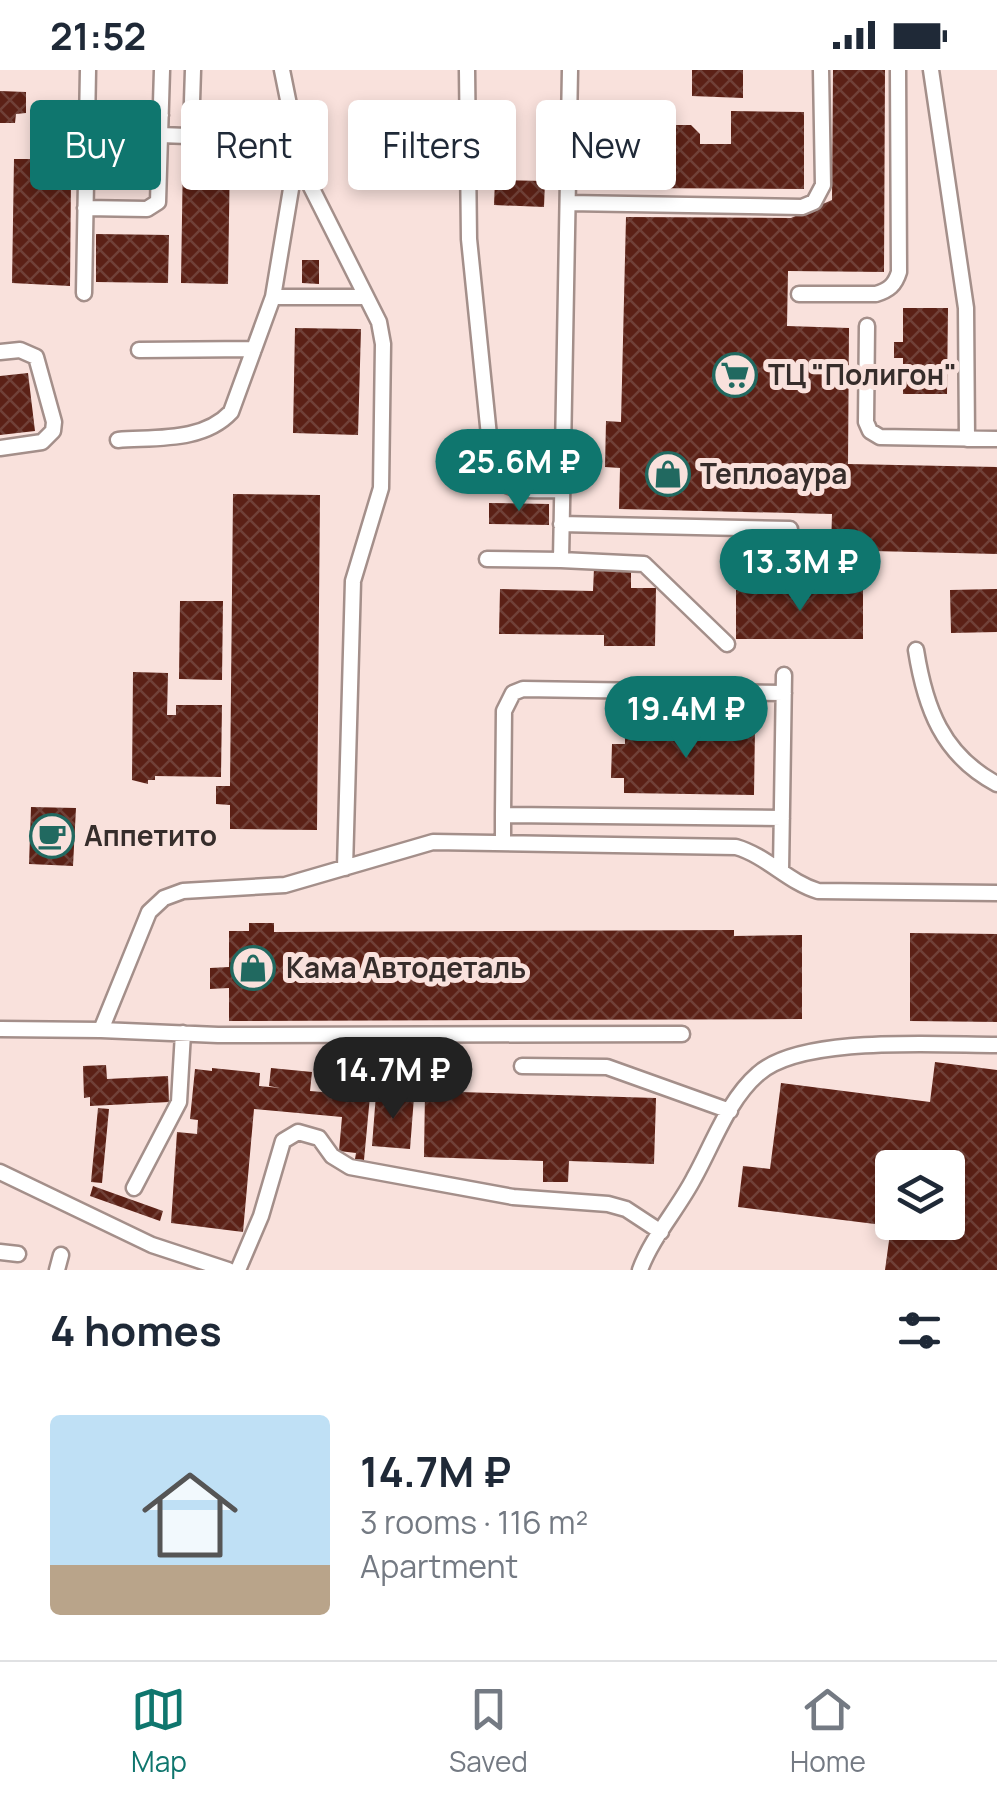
<!DOCTYPE html>
<meta charset="utf-8">
<style>
:root{--surface:#fff;--page:#f6f6f7;--text:#1f2937;--muted:#747a83;--line:#e0e1e3;--accent:#0f766e}
body{margin:0;font-family:Manrope,sans-serif;background:var(--page);color:var(--text);height:100vh;display:flex;flex-direction:column;font-size:38px;white-space:nowrap}
*{box-sizing:border-box;margin:0}
p{font-size:32px;color:var(--muted)}
.icon{flex:none;width:55px;height:55px;fill:none;stroke:currentColor;stroke-width:2;stroke-linecap:round;stroke-linejoin:round}
.map{position:relative;height:1200px;overflow:hidden}
.panel{display:flex;flex-direction:column;background:var(--surface);flex:1}
.panel>*{flex:none}
.banner{position:absolute;left:30px;top:30px;width:938px;height:90px;display:flex;gap:20px}
.buttons{position:absolute;left:875px;top:1080px;display:grid;gap:20px}
.buttons a{display:grid;place-items:center;width:90px;height:90px;border-radius:10px;background:var(--surface);box-shadow:0 5px 15px #0003;font-size:50px}
.price{position:absolute;translate:-50% -85px;padding:0 22px;border-radius:35px;background:var(--accent);color:#fff;font-size:32px;line-height:65px;filter:drop-shadow(0 2px 5px #0008)}
.price::after{content:'';position:absolute;left:50%;top:60px;width:30px;height:22px;margin-left:-15px;background:inherit;clip-path:polygon(0 0,100% 0,50% 100%)}
.price.current{background:#222;color:#fff}
ul{padding:0;list-style:none}
li{display:flex;align-items:center;gap:30px;height:250px;padding:0 50px}
li+li{border-top:2px solid var(--line)}
li span{display:grid;place-items:center;flex:none;width:280px;height:200px;border-radius:10px;color:#555}
li>.icon{margin-inline-start:auto}
span .icon{width:120px;height:120px;fill:#fffc;stroke-width:1}
li b{font-size:42px}
h2{display:flex;justify-content:space-between;align-items:center;height:120px;padding:0 50px;font-size:42px}
.pill{padding:0 35px;border-radius:10px;background:var(--surface);box-shadow:0 5px 15px #0003;font-size:35px;line-height:90px}
.pill.current{background:var(--accent);color:#fff}
.status{display:flex;justify-content:space-between;align-items:center;height:70px;padding:0 50px;background:var(--surface);direction:ltr}
.status svg{height:28px;fill:currentColor}
.menu{display:flex;justify-content:space-around;align-items:center;height:140px;border-top:2px solid var(--line);background:var(--surface);font-size:28px;color:var(--muted)}
.menu a{display:grid;justify-items:center;gap:5px}
.menu .current{color:var(--accent)}
.map>svg:first-child{display:block}
.building{fill:url(#building-cross-hatch);fill-rule:evenodd}
.lines{fill:none;stroke-linecap:round;stroke-linejoin:round}
.service-casing{stroke:#a48f8a;stroke-width:19}
.service{stroke:#fff;stroke-width:14}
.labels{text-anchor:middle;stroke-width:10;stroke-linejoin:round;paint-order:stroke}
.poi-label{font-size:28px;font-weight:bold;fill:#362d2b;stroke:#f9e1dc;text-anchor:start}
</style>
<div class="status"><b>21:52</b><svg viewBox="0 0 49 12"><path d="M0 12V9h3v3zM5 12V6h3v6zM10 12V3h3v9zM15 12V0h3v12zM26 1h20v11H26zM47 4h2v5h-2z"/></svg></div>
<div class="map">
<svg width="997" height="1200" viewBox="0 0 997 1200">
<defs>
<pattern id="building-cross-hatch" width="8" height="8" patternUnits="userSpaceOnUse" patternTransform="scale(2.5)"><rect width="8" height="8" fill="#5b2116"/><path d="M0 0l8 8M0 8l8-8" fill="none" stroke="#704138"/></pattern>
</defs>
<rect width="100%" height="100%" fill="#f9e1dc"/>
<!-- building -->
<path class="building" d="M 692,0 L 743,0 L 743,28 L 692,26 Z
M 833,0 L 885,0 L 884,202 L 788,201 L 787,256 L 849,258 L 848,394 L 997,397 L 997,484 L 831,480 L 832,444 L 619,439 L 620,398 L 605,397 L 606,351 L 621,352 L 626,147 L 791,148 L 832,130 Z
M 0,21 L 26,22 L 26,43 L 16,44 L 15,53 L 0,53 Z
M 430,37 L 435,86 L 377,92 L 371,44 Z
M 731,41 L 804,42 L 804,119 L 628,118 L 628,64 L 637,56 L 655,55 L 655,44 L 672,44 L 672,55 L 691,55 L 700,64 L 700,74 L 731,74 Z
M 183,82 L 230,82 L 228,214 L 181,213 Z
M 14,89 L 45,89 L 44,108 L 71,109 L 70,216 L 12,213 Z
M 495,110 L 545,111 L 544,137 L 494,135 Z
M 96,164 L 169,165 L 168,213 L 96,212 Z
M 302,190 L 319,190 L 319,214 L 302,213 Z
M 903,238 L 948,238 L 947,324 L 903,324 L 903,288 L 894,288 L 894,272 L 903,272 Z
M 295,258 L 361,259 L 358,365 L 293,363 Z
M 28,303 L 35,361 L 0,365 L 0,306 Z
M 233,424 L 320,425 L 317,760 L 230,759 L 230,735 L 216,734 L 216,716 L 230,716 Z
M 489,433 L 549,434 L 549,455 L 489,454 Z
M 594,498 L 631,499 L 631,518 L 656,518 L 655,576 L 604,576 L 604,565 L 499,564 L 500,519 L 593,521 Z
M 863,519 L 863,569 L 736,569 L 736,520 Z
M 997,519 L 997,562 L 951,563 L 950,520 Z
M 180,531 L 223,531 L 222,610 L 179,609 Z
M 133,602 L 168,603 L 167,645 L 176,645 L 176,635 L 222,635 L 221,707 L 155,706 L 155,710 L 148,710 L 148,714 L 132,710 Z
M 625,656 L 755,658 L 754,725 L 624,723 L 624,708 L 611,708 L 612,674 L 625,674 Z
M 31,737 L 76,738 L 73,796 L 29,794 Z
M 249,853 L 274,853 L 274,862 L 734,860 L 734,866 L 802,865 L 802,949 L 229,951 L 229,918 L 210,919 L 210,898 L 229,897 L 229,861 L 249,861 Z
M 910,863 L 997,864 L 997,952 L 910,951 Z
M 935,992 L 997,1000 L 997,1200 L 885,1200 L 891,1156 L 738,1137 L 743,1096 L 770,1099 L 781,1013 L 930,1032 ZM 892,1098 L 948,1098 L 948,1152 L 892,1152 Z
M 106,995 L 107,1009 L 168,1006 L 169,1032 L 90,1036 L 90,1027 L 84,1028 L 83,996 Z
M 212,998 L 260,1003 L 259,1016 L 280,1018 L 269,1016 L 271,998 L 312,1002 L 310,1021 L 370,1026 L 364,1090 L 355,1089 L 356,1083 L 339,1081 L 342,1047 L 254,1039 L 243,1162 L 171,1153 L 177,1062 L 197,1064 L 198,1050 L 190,1049 L 195,999 L 212,1001 Z
M 425,1021 L 656,1028 L 654,1094 L 569,1091 L 568,1112 L 543,1112 L 543,1091 L 424,1087 Z
M 376,1024 L 414,1027 L 410,1079 L 372,1076 Z
M 98,1038 L 109,1039 L 102,1113 L 91,1112 Z
M 93,1116 L 163,1141 L 160,1151 L 90,1126 Z"/>
<g class="lines">
<!-- service casing -->
<g class="service-casing">
<path id="service" d="M 282,0 L 302,99 L 379,252 L 383,274 L 381,418 L 353,511 L 345,798
M 467,0 L 469,169 L 493,405 C 509,424 538,420 562,420
M 570,0 L 561,490 L 644,494 L 727,574
M 931,0 L 966,238 L 967,369
M 87,43 L 161,45
M 161,65 L 187,66 L 191,63 L 193,0
M 568,133 L 802,137 L 814,132 L 823,115 L 821,0
M 85,138 L 147,139 L 158,132 L 162,0
M 84,223 L 88,0
M 799,224 L 876,224 C 889,220 895,215 899,202 L 898,0
M 273,227 L 296,89
M 867,256 L 866,352 L 870,361 L 880,367 L 997,369
M 139,280 L 254,279
M 0,282 L 20,280 L 36,287 L 54,352 L 53,361 L 42,372 L 0,378
M 118,370 C 156,367 203,372 231,342 L 273,227 L 366,227
M 561,454 L 790,459
M 487,489 L 561,490
M 916,580 C 925,637 942,685 997,714
M 503,745 L 504,641 L 513,623 L 523,619 L 784,623
M 503,772 L 503,745 L 782,748
M 781,801 L 784,605
M 0,959 L 101,960 L 149,842 L 164,828 L 183,821 L 285,815 L 433,772 L 736,777 C 767,786 788,812 818,821 L 997,823
M 101,960 L 218,965 L 682,964
M 522,996 L 607,997 L 730,1041
M 0,1102 L 152,1175 L 228,1200
M 134,1118 L 179,1032 L 183,963
M 0,1182 L 18,1184
M 57,1200 L 61,1185
M 238,1200 L 261,1146 L 283,1071 L 298,1062 L 319,1068 L 332,1086 L 350,1097 L 513,1127 L 608,1134 L 626,1139 L 661,1162
M 640,1200 C 652,1167 678,1139 694,1108 C 713,1074 728,1030 758,1004 C 801,965 938,975 997,975"/>
</g>
<!-- service -->
<use href="#service" class="service"/>
</g>
<!-- icons -->
<defs>
<g id="supermarket-ring" transform="scale(2.25)"><circle r="9.5" fill="#f9e1dc" stroke="#216960" stroke-width="1.5"/><path d="M-6-5.5h2.5l.6 2H6L4.5 2H-2.5L-4.4-4H-6ZM-1.5 3.2a1.3 1.3 0 1 0 .1 0ZM3 3.2a1.3 1.3 0 1 0 .1 0Z" fill="#216960"/></g>
<g id="shop-ring" transform="scale(2.25)"><circle r="9.5" fill="#f9e1dc" stroke="#216960" stroke-width="1.5"/><path d="M-5-2.5h2.3a2.7 3.5 0 0 1 5.4 0H5L5.5 6h-11ZM-1.5-2.5h3a1.5 2.3 0 0 0-3 0Z" fill="#216960"/></g>
<g id="cafe-ring" transform="scale(2.25)"><circle r="9.5" fill="#f9e1dc" stroke="#216960" stroke-width="1.5"/><path d="M-5.5-4.5H6V0H3Q3 3.5 0 3.5H-2.5Q-5.5 3.5-5.5 0ZM3-3.2v2h1.7v-2ZM-6 4.5H4V6H-6Z" fill="#216960"/></g>
</defs>
<g fill-rule="evenodd">
<use href="#supermarket-ring" x="735" y="305"/>
<use href="#shop-ring" x="668" y="404"/>
<use href="#cafe-ring" x="52" y="766"/>
<use href="#shop-ring" x="253" y="898"/>
</g>
<g class="labels">
<!-- poi labels -->
<g class="poi-label">
<text x="768" y="315">ТЦ "Полигон"</text>
<text x="700" y="414">Теплоаура</text>
<text x="84" y="776">Аппетито</text>
<text x="286" y="908">Кама Автодеталь</text>
</g>
</g>
</svg>
<div class="buttons">
<a><svg class="icon" aria-label="layers" viewBox="0 0 24 24"><path d="M12 4l9 5-9 5-9-5zM3 14l9 5 9-5"/></svg></a>
</div>
<b class="price" style="left:519px;top:444px">25.6M ₽</b>
<b class="price" style="left:800px;top:544px">13.3M ₽</b>
<b class="price" style="left:686px;top:691px">19.4M ₽</b>
<b class="price current" style="left:393px;top:1052px">14.7M ₽</b>
<div class="banner">
<a class="pill current">Buy</a>
<a class="pill">Rent</a>
<a class="pill">Filters</a>
<a class="pill">New</a>
</div>
</div>
<section class="panel">
<h2>4 homes<svg class="icon" aria-label="filters" viewBox="0 0 24 24"><path d="M4 7h16M4 17h16"/><circle cx="9" cy="7" r="2"/><circle cx="15" cy="17" r="2"/></svg></h2>
<ul>
<li><span style="background:linear-gradient(#bfe0f5 75%,#b9a48a 0)"><svg class="icon" aria-label="home" viewBox="0 0 24 24"><path d="M3 11l9-7 9 7M6 9v11h12V9"/></svg></span><div><b>14.7M ₽</b><p>3 rooms · 116 m²</p><p>Apartment</p></div></li>
</ul>
</section>
<nav class="menu">
<a class="current"><svg class="icon" aria-label="map" viewBox="0 0 24 24"><path d="M3 6l6-2 6 2 6-2v14l-6 2-6-2-6 2zM9 4v14M15 6v14"/></svg>Map</a>
<a><svg class="icon" aria-label="saved" viewBox="0 0 24 24"><path d="M7 4h10v16l-5-4-5 4z"/></svg>Saved</a>
<a><svg class="icon" aria-label="home" viewBox="0 0 24 24"><path d="M3 11l9-7 9 7M6 9v11h12V9"/></svg>Home</a>
</nav>
